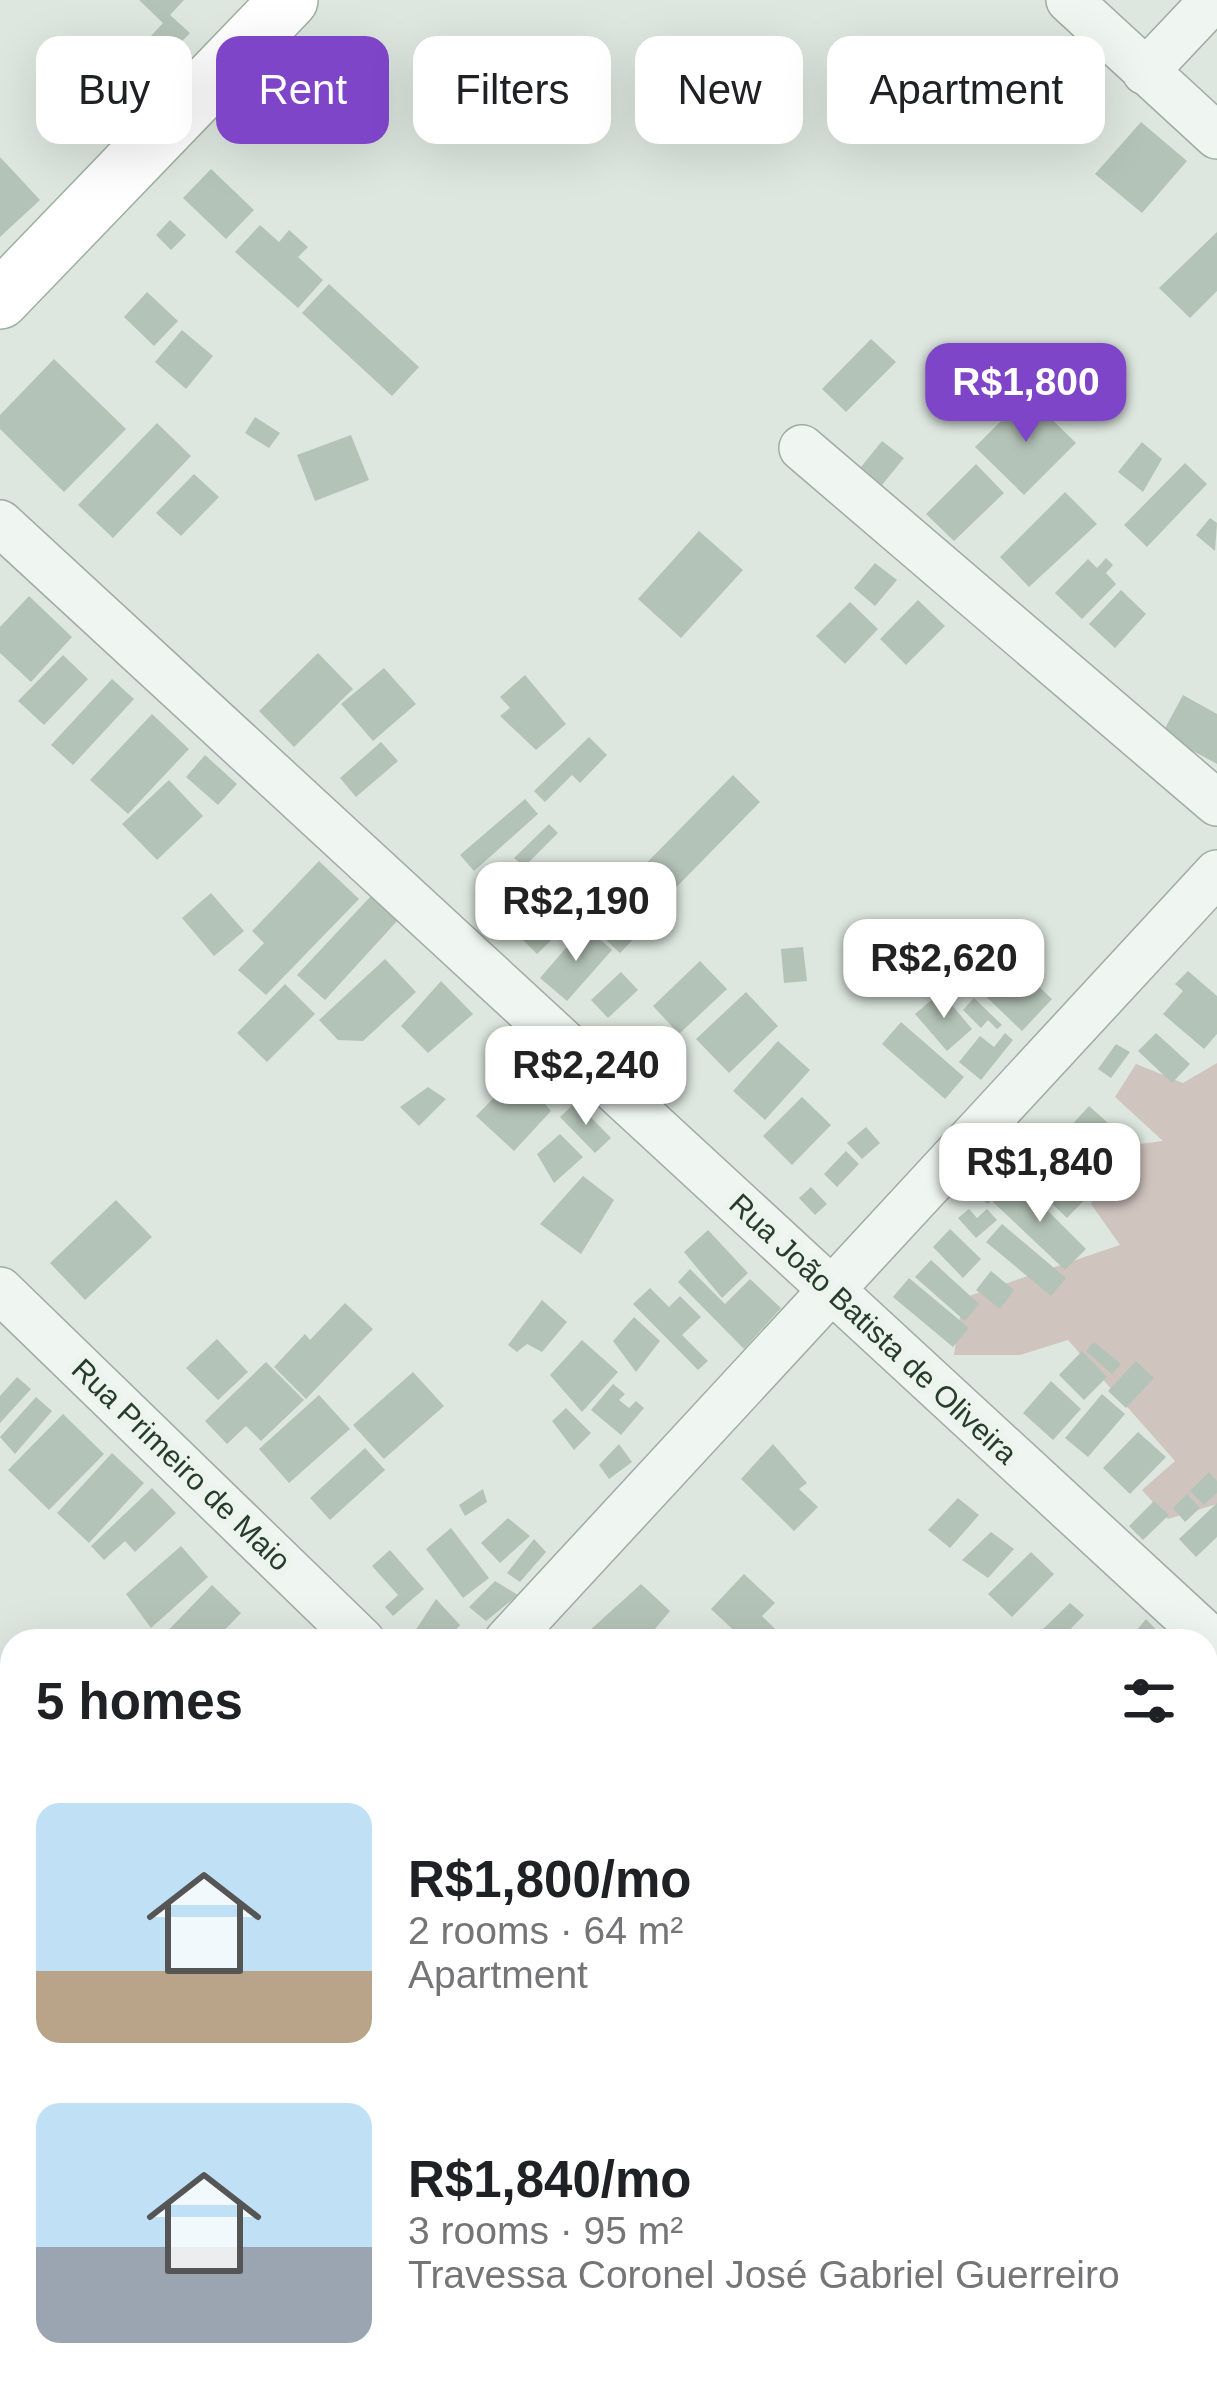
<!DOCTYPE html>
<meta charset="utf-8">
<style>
:root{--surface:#fff;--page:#f6f6f6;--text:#202124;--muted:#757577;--accent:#7e45c8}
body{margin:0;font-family:Arial,sans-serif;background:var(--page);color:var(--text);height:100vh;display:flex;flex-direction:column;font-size:45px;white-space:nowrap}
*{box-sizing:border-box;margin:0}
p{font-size:39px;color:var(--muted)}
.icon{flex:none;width:66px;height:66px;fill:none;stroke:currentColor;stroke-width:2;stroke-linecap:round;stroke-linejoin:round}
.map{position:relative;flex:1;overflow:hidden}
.drawer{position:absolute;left:0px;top:1629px;width:1218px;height:768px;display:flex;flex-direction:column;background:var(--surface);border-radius:36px 36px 0 0;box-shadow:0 12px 48px #0002}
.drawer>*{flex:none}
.guide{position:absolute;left:36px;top:36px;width:1146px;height:108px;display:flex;gap:24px}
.price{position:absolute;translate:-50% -102px;padding:0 27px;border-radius:24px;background:#fff;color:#222;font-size:39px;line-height:78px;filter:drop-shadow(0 3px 6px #0008)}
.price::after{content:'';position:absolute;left:50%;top:72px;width:36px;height:27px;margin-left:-18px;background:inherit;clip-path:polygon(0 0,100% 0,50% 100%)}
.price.on{background:var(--accent);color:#fff}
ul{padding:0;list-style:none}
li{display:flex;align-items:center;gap:36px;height:300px;padding:0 36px}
li span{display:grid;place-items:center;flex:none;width:336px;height:240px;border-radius:24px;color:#555}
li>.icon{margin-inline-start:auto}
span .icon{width:144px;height:144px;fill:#fffc;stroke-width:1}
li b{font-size:51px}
h2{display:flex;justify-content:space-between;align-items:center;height:144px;padding:0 36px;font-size:51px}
.tag{padding:0 42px;border-radius:24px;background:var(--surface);box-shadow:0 12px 48px #0002;font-size:42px;line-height:108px}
.tag.on{background:var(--accent);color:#fff}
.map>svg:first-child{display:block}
.green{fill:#d0c4be}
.building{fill:#b4c3b7}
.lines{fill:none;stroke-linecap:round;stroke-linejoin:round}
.minor-casing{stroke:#9faca2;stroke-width:48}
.major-casing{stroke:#9db1a0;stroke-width:60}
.minor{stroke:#eff5f1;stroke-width:45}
.major{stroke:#fff;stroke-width:57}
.labels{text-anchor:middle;stroke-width:12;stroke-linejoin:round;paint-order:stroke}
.street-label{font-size:30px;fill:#273c2c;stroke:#ecf4ed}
</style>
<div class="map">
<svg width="1217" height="2397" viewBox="0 0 1217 2397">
<rect width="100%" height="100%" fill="#dde6df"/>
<!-- green -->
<path class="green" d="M 1217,1063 L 1217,1504 L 1168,1519 L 1142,1490 L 1175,1461 L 1068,1340 L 1020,1355 L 954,1355 L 963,1298 L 1120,1245 L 1091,1204 L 1123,1146 L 1163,1141 L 1115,1097 L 1136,1064 L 1183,1083 Z
M 1206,1959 L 1217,1965 L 1217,2286 L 1206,2295 Z
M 12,2380 L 12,2385 L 141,2385 L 141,2397 L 0,2397 L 0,2388 Z
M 554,2385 L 924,2385 L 936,2397 L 567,2397 Z"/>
<!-- building -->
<path class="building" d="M 139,0 L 184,0 L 170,15 L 190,33 L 157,67 L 138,50 L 163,23 Z
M 1141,122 L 1187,161 L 1142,213 L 1095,174 Z
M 0,157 L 40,200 L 0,237 Z
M 211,169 L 254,210 L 226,239 L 183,198 Z
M 170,220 L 186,235 L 171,250 L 156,235 Z
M 260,225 L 279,242 L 289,230 L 308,247 L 298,257 L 323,280 L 298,308 L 235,252 Z
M 1217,232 L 1217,291 L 1190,318 L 1159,288 Z
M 329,284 L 419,367 L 392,396 L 302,313 Z
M 147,292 L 178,321 L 154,346 L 124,317 Z
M 182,330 L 213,356 L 186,389 L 155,362 Z
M 871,339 L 896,362 L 846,412 L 822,389 Z
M 54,359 L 126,429 L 64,492 L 0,429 L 0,415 Z
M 1027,395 L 1076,443 L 1024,495 L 975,447 Z
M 255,417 L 280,433 L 269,448 L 245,433 Z
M 157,423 L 191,456 L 113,538 L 78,505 Z
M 351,435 L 369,480 L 315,501 L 297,455 Z
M 882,441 L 904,458 L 882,485 L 861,467 Z
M 1142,442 L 1162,459 L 1143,492 L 1118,472 Z
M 1185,463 L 1207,484 L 1147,547 L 1124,525 Z
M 976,464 L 1004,493 L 954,541 L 926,514 Z
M 194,474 L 219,497 L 181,536 L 156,513 Z
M 1065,492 L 1097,524 L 1029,587 L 1000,557 Z
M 1210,518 L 1217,523 L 1215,551 L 1196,535 Z
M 699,531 L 743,570 L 681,638 L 638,599 Z
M 1106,558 L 1113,565 L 1106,573 L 1116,584 L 1082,619 L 1055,593 L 1088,559 L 1097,568 Z
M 875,563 L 897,580 L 875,606 L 854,588 Z
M 1121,590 L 1146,614 L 1115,648 L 1089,624 Z
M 29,596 L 72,637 L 31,682 L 0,653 L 0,627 Z
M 918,600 L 945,626 L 906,665 L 880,639 Z
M 850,602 L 878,629 L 845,664 L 816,636 Z
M 318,653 L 353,689 L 294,747 L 259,711 Z
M 63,655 L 88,679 L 44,725 L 18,701 Z
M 384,668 L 416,704 L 373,741 L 341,704 Z
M 525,675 L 566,724 L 536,750 L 500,716 L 510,708 L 500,697 Z
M 112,679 L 134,699 L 73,765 L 51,745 Z
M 1183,695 L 1217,714 L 1217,764 L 1162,734 Z
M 152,714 L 189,749 L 128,814 L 90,780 Z
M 589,737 L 607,755 L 580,783 L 572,775 L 545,802 L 534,791 Z
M 381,742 L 398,761 L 356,797 L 340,778 Z
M 205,755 L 237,784 L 218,805 L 186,777 Z
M 733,775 L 760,802 L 649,915 L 622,888 Z
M 169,780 L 203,816 L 157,860 L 122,824 Z
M 525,799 L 538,814 L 474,871 L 460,855 Z
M 549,824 L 558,833 L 524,867 L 514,858 Z
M 319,861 L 359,899 L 266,995 L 238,970 L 264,943 L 252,931 Z
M 552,880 L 582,910 L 537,954 L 507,924 Z
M 610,890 L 647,925 L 620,953 L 583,918 Z
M 211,893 L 244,931 L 214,956 L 182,918 Z
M 371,896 L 398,920 L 325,1000 L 297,975 Z
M 585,926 L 612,950 L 567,1001 L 540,978 Z
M 969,943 L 1019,990 L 1030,978 L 1052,999 L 1022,1031 L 950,962 Z
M 803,947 L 807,981 L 784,983 L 781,949 Z
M 385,959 L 416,992 L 363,1041 L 338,1040 L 319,1020 Z
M 700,961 L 727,989 L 679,1034 L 653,1006 Z
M 1188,971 L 1217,996 L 1217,1034 L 1204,1049 L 1163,1014 L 1183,991 L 1175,984 Z
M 621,972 L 638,990 L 608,1018 L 591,1000 Z
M 441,981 L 473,1014 L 428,1053 L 401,1026 Z
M 285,984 L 315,1014 L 267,1062 L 237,1033 Z
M 746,992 L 778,1026 L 729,1073 L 696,1039 Z
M 941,992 L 972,1029 L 947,1051 L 915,1014 Z
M 974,998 L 1002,1025 L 997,1029 L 988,1020 L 981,1028 L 963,1010 Z
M 901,1022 L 964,1077 L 945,1099 L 882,1044 Z
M 1005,1033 L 1013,1040 L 981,1080 L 959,1062 L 980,1036 L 994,1047 Z
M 1156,1033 L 1190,1064 L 1172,1083 L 1138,1051 Z
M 778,1041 L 810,1070 L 765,1120 L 733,1091 Z
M 1116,1044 L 1130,1052 L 1111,1078 L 1098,1069 Z
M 518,1073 L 551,1111 L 514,1151 L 476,1116 Z
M 428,1087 L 446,1099 L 419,1126 L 400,1107 Z
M 802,1097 L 831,1125 L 792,1165 L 763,1136 Z
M 576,1102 L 611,1138 L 595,1153 L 560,1117 Z
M 1089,1106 L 1126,1139 L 1094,1174 L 1057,1141 Z
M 866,1127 L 880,1143 L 862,1159 L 847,1143 Z
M 560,1134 L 583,1157 L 554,1183 L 537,1154 Z
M 846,1151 L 859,1164 L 837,1187 L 824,1174 Z
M 1063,1157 L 1096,1188 L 1067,1218 L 1035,1187 Z
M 995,1163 L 1011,1176 L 988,1204 L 971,1191 Z
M 583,1176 L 614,1200 L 581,1254 L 540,1224 Z
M 1017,1180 L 1086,1249 L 1065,1270 L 993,1202 Z
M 811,1187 L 827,1204 L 815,1215 L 799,1198 Z
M 116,1200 L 152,1237 L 85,1300 L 50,1263 Z
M 969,1209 L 977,1218 L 987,1209 L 997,1220 L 976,1238 L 958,1218 Z
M 1002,1224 L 1066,1278 L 1051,1296 L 986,1242 Z
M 950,1229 L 981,1259 L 963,1278 L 933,1247 Z
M 708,1230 L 748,1273 L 722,1298 L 684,1252 Z
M 931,1260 L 979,1304 L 965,1321 L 915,1277 Z
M 690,1269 L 725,1304 L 750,1279 L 781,1308 L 744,1349 L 678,1282 Z
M 991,1271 L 1014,1290 L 1000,1309 L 976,1290 Z
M 909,1278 L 969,1328 L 953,1347 L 893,1297 Z
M 650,1288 L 669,1307 L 680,1296 L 701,1317 L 682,1335 L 708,1361 L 698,1370 L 633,1304 Z
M 542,1300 L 567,1322 L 542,1352 L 527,1344 L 517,1352 L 508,1345 Z
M 345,1303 L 373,1329 L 306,1399 L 274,1367 L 305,1334 L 310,1340 Z
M 634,1317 L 660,1341 L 636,1372 L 613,1341 Z
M 217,1339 L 248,1372 L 218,1400 L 186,1368 Z
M 582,1340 L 618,1372 L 582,1412 L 550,1375 Z
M 1094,1342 L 1121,1364 L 1112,1374 L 1086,1351 Z
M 1082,1351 L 1107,1377 L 1084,1400 L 1059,1375 Z
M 1136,1361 L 1154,1378 L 1126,1408 L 1108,1391 Z
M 266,1362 L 304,1400 L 261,1441 L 246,1426 L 227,1444 L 205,1421 Z
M 413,1372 L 444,1406 L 384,1459 L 353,1425 Z
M 17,1377 L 31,1389 L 0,1423 L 0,1396 Z
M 1051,1381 L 1081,1409 L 1053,1440 L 1023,1413 Z
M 613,1384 L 625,1394 L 619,1400 L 629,1408 L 636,1401 L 644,1408 L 621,1435 L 591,1410 Z
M 1102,1394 L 1125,1414 L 1088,1457 L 1065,1438 Z
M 319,1395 L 350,1429 L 289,1483 L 259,1449 Z
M 36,1397 L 52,1411 L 15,1454 L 0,1437 Z
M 566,1408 L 591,1433 L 574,1450 L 552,1421 Z
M 63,1414 L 104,1454 L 49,1510 L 8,1470 Z
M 1138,1432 L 1166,1457 L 1130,1494 L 1103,1468 Z
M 619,1444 L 632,1462 L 609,1479 L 599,1465 Z
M 773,1444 L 807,1483 L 799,1489 L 818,1507 L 794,1531 L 741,1479 Z
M 365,1448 L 385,1470 L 330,1520 L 310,1498 Z
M 112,1453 L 144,1483 L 89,1543 L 57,1513 Z
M 1209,1472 L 1217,1481 L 1217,1493 L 1204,1505 L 1190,1491 Z
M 152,1488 L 176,1513 L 135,1552 L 125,1541 L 104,1560 L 91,1546 Z
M 483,1489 L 487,1502 L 465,1516 L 459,1505 Z
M 1187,1494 L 1200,1508 L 1185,1522 L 1173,1508 Z
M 958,1498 L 979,1515 L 950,1548 L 928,1530 Z
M 1154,1501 L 1169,1515 L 1143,1540 L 1129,1526 Z
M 1217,1503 L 1217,1537 L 1196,1557 L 1179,1539 Z
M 508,1518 L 530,1536 L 500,1563 L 481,1543 Z
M 451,1528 L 489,1578 L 463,1598 L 426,1549 Z
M 991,1532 L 1014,1549 L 988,1578 L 962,1560 Z
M 534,1539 L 546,1552 L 520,1582 L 507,1573 Z
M 181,1546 L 208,1577 L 151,1628 L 126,1594 Z
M 390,1550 L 424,1589 L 393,1616 L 385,1607 L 398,1595 L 372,1566 Z
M 1031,1552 L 1054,1574 L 1012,1617 L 988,1594 Z
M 744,1574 L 775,1603 L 762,1616 L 784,1638 L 745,1641 L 711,1609 Z
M 495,1581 L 518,1595 L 486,1621 L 469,1607 Z
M 641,1584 L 670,1611 L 649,1636 L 654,1641 L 578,1641 Z
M 212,1585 L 241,1613 L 214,1641 L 158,1641 Z
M 436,1599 L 460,1625 L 446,1641 L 418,1641 L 413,1634 Z
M 1070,1603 L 1084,1615 L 1059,1641 L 1045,1641 L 1038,1634 Z
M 1146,1619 L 1167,1641 L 1128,1641 Z
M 1206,1710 L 1217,1719 L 1217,1747 L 1206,1760 Z
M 0,1820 L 12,1832 L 12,1870 L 0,1882 Z
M 1217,1834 L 1217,1899 L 1206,1910 L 1206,1845 Z
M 7,1880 L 12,1885 L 12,2003 L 0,1991 L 0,1887 Z
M 12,2264 L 12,2320 L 0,2307 L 0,2275 Z
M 190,2385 L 234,2385 L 223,2397 L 203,2397 Z
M 251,2385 L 305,2385 L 309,2389 L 301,2397 L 238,2397 Z
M 398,2385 L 451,2385 L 459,2393 L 468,2385 L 522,2385 L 509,2397 L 410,2397 Z
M 946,2385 L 990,2385 L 977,2397 L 947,2397 L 941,2390 Z"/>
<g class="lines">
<!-- minor casing -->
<g class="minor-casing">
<path id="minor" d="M 1069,0 L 1217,136
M 1145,72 L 1213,0
M 802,448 L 1217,803
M 0,523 L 1217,1645
M 0,1290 L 362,1641
M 507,1641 L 1217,873
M 0,2023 L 12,2034
M 0,2183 L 12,2170
M 367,2385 L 379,2397
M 1122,2385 L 1134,2397"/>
</g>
<!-- major casing -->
<g class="major-casing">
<path id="major" d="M 0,300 L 289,0"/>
</g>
<!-- minor -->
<use href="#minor" class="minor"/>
<!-- major -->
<use href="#major" class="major"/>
</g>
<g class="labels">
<!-- street labels -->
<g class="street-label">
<text transform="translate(873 1329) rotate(43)" y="10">Rua João Batista de Oliveira</text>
<text transform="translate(181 1465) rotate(44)" y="10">Rua Primeiro de Maio</text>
</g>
</g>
</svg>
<b class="price on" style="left:1026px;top:445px">R$1,800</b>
<b class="price" style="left:576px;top:964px">R$2,190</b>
<b class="price" style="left:944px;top:1021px">R$2,620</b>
<b class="price" style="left:586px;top:1128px">R$2,240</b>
<b class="price" style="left:1040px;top:1225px">R$1,840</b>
<div class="guide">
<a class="tag">Buy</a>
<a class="tag on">Rent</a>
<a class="tag">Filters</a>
<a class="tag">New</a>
<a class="tag">Apartment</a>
</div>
<section class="drawer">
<h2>5 homes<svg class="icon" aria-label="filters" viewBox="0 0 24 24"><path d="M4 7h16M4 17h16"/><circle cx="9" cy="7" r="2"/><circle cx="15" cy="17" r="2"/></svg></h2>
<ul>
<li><span style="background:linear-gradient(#bfe0f5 70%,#b9a48a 0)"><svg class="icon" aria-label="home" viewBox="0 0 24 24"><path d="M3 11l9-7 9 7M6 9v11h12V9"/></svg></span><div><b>R$1,800/mo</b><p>2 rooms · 64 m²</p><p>Apartment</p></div></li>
<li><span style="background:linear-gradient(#bfe0f5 60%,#9aa5b1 0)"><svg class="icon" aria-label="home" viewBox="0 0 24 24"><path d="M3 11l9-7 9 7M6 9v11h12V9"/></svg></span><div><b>R$1,840/mo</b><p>3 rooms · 95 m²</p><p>Travessa Coronel José Gabriel Guerreiro</p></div></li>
</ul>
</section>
</div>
